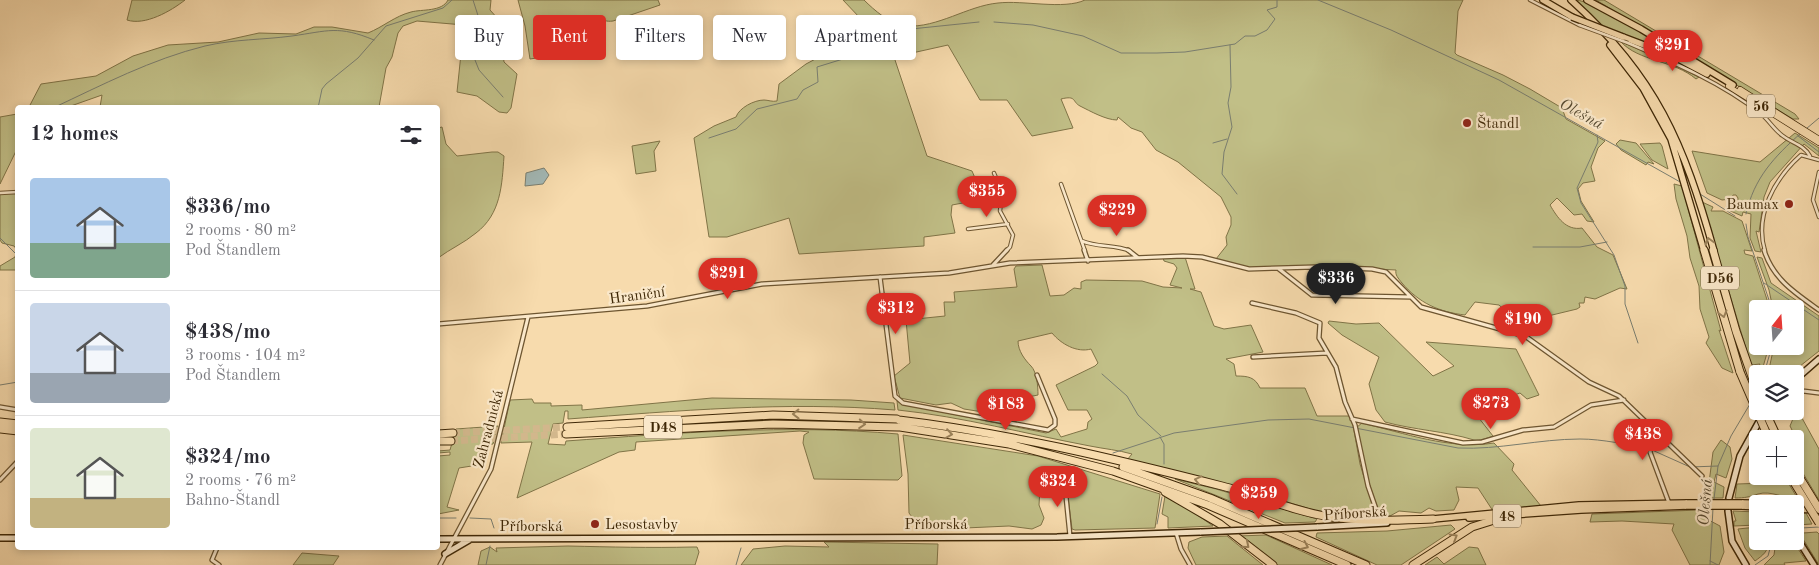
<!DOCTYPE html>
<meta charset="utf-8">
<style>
:root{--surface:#fff;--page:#f2f2f3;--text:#2b2b33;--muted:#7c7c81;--line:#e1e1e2;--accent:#d93025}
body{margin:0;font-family:"Old Standard TT",serif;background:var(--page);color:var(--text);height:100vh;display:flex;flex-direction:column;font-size:19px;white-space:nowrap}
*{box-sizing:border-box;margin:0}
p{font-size:16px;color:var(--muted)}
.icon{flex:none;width:28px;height:28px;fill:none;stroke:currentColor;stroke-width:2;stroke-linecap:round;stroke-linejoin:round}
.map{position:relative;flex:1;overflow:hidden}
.side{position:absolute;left:15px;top:105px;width:425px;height:445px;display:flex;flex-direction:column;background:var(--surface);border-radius:5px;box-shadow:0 2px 8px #0003}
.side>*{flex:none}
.banner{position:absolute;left:455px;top:15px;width:475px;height:45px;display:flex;gap:10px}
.needle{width:32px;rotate:17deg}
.fabs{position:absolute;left:1749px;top:300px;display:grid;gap:10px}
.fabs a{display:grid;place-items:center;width:55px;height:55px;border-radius:5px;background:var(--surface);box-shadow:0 2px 8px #0003;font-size:25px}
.price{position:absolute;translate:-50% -42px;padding:0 11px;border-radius:18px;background:var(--accent);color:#fff;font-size:16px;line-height:32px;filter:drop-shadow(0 1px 2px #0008)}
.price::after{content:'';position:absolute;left:50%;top:30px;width:15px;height:11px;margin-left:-8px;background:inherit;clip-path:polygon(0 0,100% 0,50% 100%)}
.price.current{background:#222;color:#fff}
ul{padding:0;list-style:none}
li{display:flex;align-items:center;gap:15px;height:125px;padding:0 15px}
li+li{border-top:1px solid var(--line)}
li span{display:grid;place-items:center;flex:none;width:140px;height:100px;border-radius:5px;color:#555}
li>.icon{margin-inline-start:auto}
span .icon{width:60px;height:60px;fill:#fffc;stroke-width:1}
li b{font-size:21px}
h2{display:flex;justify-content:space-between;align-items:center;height:60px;padding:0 15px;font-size:21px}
.chip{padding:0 18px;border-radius:5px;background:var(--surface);box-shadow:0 2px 8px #0003;font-size:18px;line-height:45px}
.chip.current{background:var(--accent);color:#fff}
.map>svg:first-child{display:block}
.green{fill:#c1bf87;stroke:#807447}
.water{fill:#a2b8b6;stroke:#7a7e70}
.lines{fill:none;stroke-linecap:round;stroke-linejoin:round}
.stream{stroke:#7a7e70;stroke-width:1}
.highway-tunnel{stroke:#d2b78c;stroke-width:7;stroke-dasharray:7 3;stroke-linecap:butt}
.street-far1-casing{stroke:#6d5530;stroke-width:4.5}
.street-casing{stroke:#6d5530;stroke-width:5.5}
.secondary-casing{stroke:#3f2807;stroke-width:8}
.primary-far1-casing{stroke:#3f2807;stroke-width:6}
.primary-casing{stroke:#3f2807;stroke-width:8}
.highway-far1-casing{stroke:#3f2807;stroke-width:8}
.highway-casing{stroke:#3f2807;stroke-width:9}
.street-far1{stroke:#fae8ca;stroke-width:2.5}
.street{stroke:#fae8ca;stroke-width:3}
.secondary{stroke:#fae8ca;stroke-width:5}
.primary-far1{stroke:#f7dbad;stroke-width:4.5}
.primary{stroke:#f7dbad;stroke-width:5.5}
.highway-far1{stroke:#f7dbad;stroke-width:5.5}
.highway{stroke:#f7dbad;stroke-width:7}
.street-bridge-casing{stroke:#6d5530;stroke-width:4.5;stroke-linecap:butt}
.secondary-bridge-casing{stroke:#3f2807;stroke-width:8;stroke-linecap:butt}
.primary-bridge-casing{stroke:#3f2807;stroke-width:8;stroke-linecap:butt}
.highway-bridge-far1-casing{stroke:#3f2807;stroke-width:8;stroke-linecap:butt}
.highway-bridge-casing{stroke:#3f2807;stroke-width:9;stroke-linecap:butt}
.street-bridge{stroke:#fae8ca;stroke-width:2.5}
.secondary-bridge{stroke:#fae8ca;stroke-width:5}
.primary-bridge{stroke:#f7dbad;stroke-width:5.5}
.highway-bridge-far1{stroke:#f7dbad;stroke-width:5.5}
.highway-bridge{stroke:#f7dbad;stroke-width:7}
.oneway{stroke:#9b825a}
.poi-dot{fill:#8f2418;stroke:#fae8ca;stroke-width:2}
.labels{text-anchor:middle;stroke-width:4.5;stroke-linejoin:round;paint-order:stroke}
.shield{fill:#fae8ca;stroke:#776242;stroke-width:1}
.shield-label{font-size:14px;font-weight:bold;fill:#3f2807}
.poi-label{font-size:15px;fill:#3f2807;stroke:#fae8ca;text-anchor:start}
.street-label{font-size:15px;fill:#3f2807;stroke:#fae8ca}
.water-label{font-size:16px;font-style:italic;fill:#584c33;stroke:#fae8ca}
</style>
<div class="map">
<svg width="1819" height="565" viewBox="0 0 1819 565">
<rect width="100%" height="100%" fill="#f7dbad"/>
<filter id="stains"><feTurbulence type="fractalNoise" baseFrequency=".004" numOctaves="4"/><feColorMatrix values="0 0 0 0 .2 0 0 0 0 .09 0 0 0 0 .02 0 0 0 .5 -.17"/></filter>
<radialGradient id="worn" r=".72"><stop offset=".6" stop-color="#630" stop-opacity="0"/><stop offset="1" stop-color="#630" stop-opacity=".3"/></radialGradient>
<!-- green -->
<path class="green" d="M 132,0 L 185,0 C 171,11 145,26 127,20 Z
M 448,0 L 491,0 L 490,10 L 499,20 L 504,62 L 517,74 L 511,108 L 507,113 L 499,112 L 477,96 L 457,92 L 464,25 L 417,21 L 403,26 L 398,33 L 392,57 L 386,68 L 379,107 L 100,107 L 102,95 L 68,107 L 29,107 L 41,84 L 96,76 L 133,56 L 168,45 L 218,42 L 259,33 L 296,34 L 314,27 L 332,27 L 368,33 C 383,27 395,16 411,12 C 422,9 442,12 448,0 Z
M 518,0 L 658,0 L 660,5 L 613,21 C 606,22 604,20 597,18 C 586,14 570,20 564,29 L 567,50 L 562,54 L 530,59 L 525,26 Z
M 843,0 L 864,0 C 874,10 891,25 906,26 C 938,28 967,6 998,3 C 1023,0 1064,10 1085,0 L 1463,0 L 1458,11 L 1455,53 L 1457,55 L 1503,75 L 1530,89 L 1562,108 L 1566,119 L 1605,141 L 1598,148 L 1591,167 L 1595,181 L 1583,183 L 1578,189 L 1581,201 L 1594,222 L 1587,221 L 1582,214 L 1574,215 L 1557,198 L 1550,205 C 1557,217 1566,231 1582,228 L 1597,247 L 1613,255 L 1627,289 L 1620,288 L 1595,299 L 1585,297 L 1584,303 L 1579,303 L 1580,307 L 1577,309 L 1519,323 L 1499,305 L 1475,302 L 1465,315 C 1439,312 1419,303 1402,283 C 1398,278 1395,275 1396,270 L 1320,266 L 1252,269 L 1216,259 L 1227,245 L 1226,237 L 1231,225 L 1231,217 L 1221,197 L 1178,162 L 1156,150 L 1142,132 L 1131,128 L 1118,117 L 1117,120 C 1106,120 1090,111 1080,106 C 1072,102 1077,95 1061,99 L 1073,128 L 1032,136 L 1007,100 L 980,100 L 948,45 L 894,57 L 927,156 L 972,171 L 984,199 L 952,205 L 951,215 L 955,233 L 924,237 L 924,246 L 799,254 L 789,218 L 727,237 L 709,237 L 694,138 L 714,126 L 736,117 C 739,108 754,100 764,100 C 768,100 772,102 777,101 L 779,84 L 806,64 L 823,55 L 884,40 L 885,38 L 860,18 Z
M 1575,0 C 1596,0 1673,51 1695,64 L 1606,30 Z
M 1596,0 L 1604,0 L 1795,114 L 1799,119 L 1793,119 Z
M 1620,41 L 1699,77 L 1696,79 C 1674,60 1639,62 1620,41 Z
M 17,114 L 17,149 L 0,184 L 0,117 Z
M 442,127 L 446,144 L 457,156 L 492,152 L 498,152 L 504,156 C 502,185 501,214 476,233 C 464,243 450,249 438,258 L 438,128 Z
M 1795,133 L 1819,148 L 1819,156 L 1804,144 L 1770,182 L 1764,197 L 1759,232 L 1756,231 L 1761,252 L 1755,251 L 1750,238 L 1751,214 L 1743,212 L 1742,216 L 1726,209 L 1727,206 L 1737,209 L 1738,198 L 1736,195 L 1733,195 L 1731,199 L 1722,200 L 1707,193 L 1692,151 L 1760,162 Z
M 1620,140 L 1636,143 L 1654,164 L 1648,162 L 1646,165 L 1621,150 L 1616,144 Z
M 660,141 L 654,151 L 656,171 L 636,174 L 632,146 Z
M 1660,143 L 1662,146 L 1668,169 L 1652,160 L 1640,144 Z
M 1674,184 L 1682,186 L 1721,331 L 1719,330 L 1733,373 L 1722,368 L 1706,343 L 1709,337 L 1700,309 L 1699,286 L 1690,258 L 1687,236 L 1676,199 Z
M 17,193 L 17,270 L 0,270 L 0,266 L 15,257 L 17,250 L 14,246 L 2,243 L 0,240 L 0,194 Z
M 1702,202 L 1713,207 L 1711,211 L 1723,211 L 1742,221 L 1752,251 L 1744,250 L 1745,254 L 1753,256 L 1770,309 L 1758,309 L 1758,346 L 1769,346 L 1761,374 L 1758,374 L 1757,378 L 1755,373 L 1760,364 L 1751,365 Z
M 1185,257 L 1195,289 L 1190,289 L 1201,292 L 1214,326 L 1224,329 L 1251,325 L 1263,352 L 1226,359 L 1234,364 L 1236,376 C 1248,376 1255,377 1260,388 L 1305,388 L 1317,416 L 1349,416 L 1353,425 L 1360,464 L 1373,507 L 1371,511 L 1375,512 L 1376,517 L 1320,512 L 1235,486 L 1127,460 L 1132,454 C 1118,450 1105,449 1090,446 C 1026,434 964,417 898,410 L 897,401 L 903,404 L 1046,433 L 1056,429 L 1061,437 L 1087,429 L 1088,422 L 1092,419 L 1087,410 L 1068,410 L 1056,385 L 1095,366 L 1098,363 L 1091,349 C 1077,353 1061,344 1052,333 L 1018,341 C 1018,351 1025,360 1031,366 C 1037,372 1038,387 1038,395 L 1013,400 L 1015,410 L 1008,416 L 964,409 L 951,403 L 936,405 L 900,398 L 894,376 L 910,363 L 906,320 L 945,316 L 944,302 L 955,302 L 954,292 L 1017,287 L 1014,269 L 1016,266 L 1042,265 L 1050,296 L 1064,295 L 1074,288 L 1081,289 L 1081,282 L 1086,280 L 1142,281 L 1163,287 L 1182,288 L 1170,285 L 1177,268 L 1174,264 L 1164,261 L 1163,258 Z
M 1757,257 L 1762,258 L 1771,283 L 1819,316 L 1819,351 L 1790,374 L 1768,374 L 1774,346 L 1795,346 L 1795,309 L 1773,309 L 1769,290 Z
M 1329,321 L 1356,324 L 1379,323 L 1433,376 L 1454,366 L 1426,342 L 1516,349 L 1539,395 L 1527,399 L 1520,393 L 1476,409 L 1475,413 L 1493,436 C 1488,438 1479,441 1474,440 C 1445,431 1414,430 1385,422 L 1376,410 L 1369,384 L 1379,357 L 1342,335 L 1328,323 Z
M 712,398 L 851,400 L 894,403 L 895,410 C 786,401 676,411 568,419 L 568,411 L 565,411 L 563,423 L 553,424 L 548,444 L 565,445 L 566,441 C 677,433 787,424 898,434 L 902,476 L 898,480 L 814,479 L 803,443 L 804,435 L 809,432 L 800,431 L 636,442 L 635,450 L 619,452 L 517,498 L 532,442 L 501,443 L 510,400 L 532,399 L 534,403 L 551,403 L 551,406 L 582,405 L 582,410 Z
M 1797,409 L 1819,449 L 1819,500 L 1795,460 L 1795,439 L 1783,439 L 1780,434 L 1794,434 L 1790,426 Z
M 1362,423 C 1404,433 1450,450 1494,443 L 1514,464 L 1512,470 L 1541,506 L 1493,511 L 1478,488 L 1456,487 L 1459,500 L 1454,510 L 1436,511 L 1429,508 L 1421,513 L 1399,511 L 1390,516 L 1379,512 L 1367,477 L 1357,427 Z
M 498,426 L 493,444 L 484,445 L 480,450 L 478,465 L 459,468 L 447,507 L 459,510 L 438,514 L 438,456 L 450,455 L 450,452 L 438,453 L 438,451 L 450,450 L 456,429 Z
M 903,435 L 1038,456 L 1160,494 L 1155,528 L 1075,530 L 1072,529 L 1067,489 L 1068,477 L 1058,472 L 1062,476 L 1062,480 L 1036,480 L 1040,488 L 1039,505 L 1044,518 L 1041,525 L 1032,529 L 1009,526 L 965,528 L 954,524 L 914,520 L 909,513 L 908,474 Z
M 1721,440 L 1730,447 L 1732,459 L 1726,478 L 1716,474 L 1714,482 L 1724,487 L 1723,498 L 1707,498 L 1713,452 Z
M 1763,476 L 1784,476 L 1798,499 C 1785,499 1771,490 1758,494 C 1749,497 1745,498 1735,498 L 1737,484 L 1766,483 Z
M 1175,479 L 1216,489 L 1317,519 L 1315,522 L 1285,523 Z
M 1165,496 L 1185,506 L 1213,526 L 1168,528 L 1168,517 L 1162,514 Z
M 1700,510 L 1703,517 L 1720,526 L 1724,552 L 1719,565 L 1690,565 L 1672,530 L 1674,524 L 1622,521 L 1590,522 L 1592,514 Z
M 1733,511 L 1757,512 L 1757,525 L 1734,526 L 1734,521 L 1736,521 Z
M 1806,513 L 1812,524 L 1797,525 L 1803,533 L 1817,532 L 1819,534 L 1819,565 L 1795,526 L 1795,515 Z
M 1451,525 L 1455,529 L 1401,565 L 1377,565 L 1316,537 L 1317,533 L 1387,531 Z
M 1757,527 L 1758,541 L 1769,541 C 1768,552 1763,555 1755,561 L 1745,548 L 1738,529 Z
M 1266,535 L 1332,565 L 1278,565 L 1261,555 L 1238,536 Z
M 1227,536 L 1263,565 L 1196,565 L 1188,548 L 1189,542 L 1202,537 Z
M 1776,541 L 1793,541 L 1806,561 L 1784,563 L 1785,565 L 1764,565 L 1774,555 Z
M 824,542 L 938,544 L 937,565 L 741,565 L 753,549 L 785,546 L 829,547 Z
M 568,546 C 612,547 649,548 693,547 L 697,547 L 699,552 L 695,565 L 478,565 L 481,551 L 490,547 L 497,552 L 496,548 Z
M 1469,547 L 1478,548 L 1486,565 L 1425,565 L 1437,557 L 1444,564 Z
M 302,553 L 339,556 L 333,565 L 293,565 Z"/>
<!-- water -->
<path class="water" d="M 544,168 L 549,175 L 543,184 L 525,186 L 526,173 Z"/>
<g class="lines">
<!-- stream -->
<path class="stream" d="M 473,0 L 482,28 L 475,60 L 479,70 L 503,97
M 1318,0 L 1391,30 L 1499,80 L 1682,183
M 994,22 L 1033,25 L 1083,36 L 1121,53 L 1157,53 L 1185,52 L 1235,44 L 1245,36 L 1255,36 L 1267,30 L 1275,19 L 1267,10 L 1277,7 L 1277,0
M 1230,45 L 1231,87 L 1228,103 L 1232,127 L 1224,152 L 1222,174 L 1237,194
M 53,108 C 102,85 152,59 205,46 C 235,39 262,40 292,36 C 328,31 338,25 374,40
M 318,108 L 322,89 L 326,84 L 358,58 L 386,26 L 443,8 L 452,0
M 1806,129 L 1819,118
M 1597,135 L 1598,142 L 1577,188 L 1581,203 L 1614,255 L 1625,286 L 1625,304 L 1638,343
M 1798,136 L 1819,152
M 709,138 L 736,129 L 757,109 L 797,99 L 803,90 L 818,82 L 817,67 L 895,43 L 911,29 L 979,22
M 1213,143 L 1227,139
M 1700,194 L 1735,216
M 1746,214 C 1754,178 1774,157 1801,133
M 1746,224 L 1748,237 L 1772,309
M 0,238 L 18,256
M 1533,247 L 1580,247 L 1607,242
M 1764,283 L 1819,320
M 1102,374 L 1127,396 L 1138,415 L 1161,436
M 1764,374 L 1772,346
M 0,385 L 18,382
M 1160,437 L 1164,444 L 1164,464
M 1652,450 L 1690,467 L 1718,466
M 1113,453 L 1174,433 L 1268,420 L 1309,419 L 1458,448 C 1499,450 1539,439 1580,439 C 1603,439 1627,445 1649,448
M 1714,499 L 1718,466 L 1731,436 L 1750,404
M 438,518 L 456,518
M 470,518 L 491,519 L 494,528
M 1157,524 L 1162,497
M 1801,528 L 1819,527
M 1710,561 L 1718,565
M 486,565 L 490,546
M 736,565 L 741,548
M 1710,565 L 1713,508
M 1755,565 L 1768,556 L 1772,541"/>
<!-- highway-tunnel -->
<path class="highway-tunnel" d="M 453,433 L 567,427
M 451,441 L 566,434"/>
<!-- street-far1 casing -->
<g class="street-far1-casing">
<path id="street-far1" d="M 1530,0 L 1579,25
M 1628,43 C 1673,62 1722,83 1761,114 C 1769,120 1774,130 1783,136 C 1792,143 1804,145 1810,156
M 1819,172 L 1813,200 L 1819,217
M 994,173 L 1002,192 L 1000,211 L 1013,235 L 1010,247 L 1006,251
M 1061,184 L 1085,251
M 0,193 L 18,192
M 968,229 L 1008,224
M 1082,241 C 1098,248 1115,244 1130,251
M 1765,251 C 1754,215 1775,178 1801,155 L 1819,160"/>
</g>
<!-- street casing -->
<g class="street-casing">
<path id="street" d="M 1084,250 L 1088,261
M 1128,250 L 1137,257
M 1764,250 C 1773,279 1795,293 1819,310
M 993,265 L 1007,250
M 1279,269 L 1312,295 L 1410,297
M 880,277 L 895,396 L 903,403 L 1048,430 L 1055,425 L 1055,419 L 1037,375
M 1252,303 L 1296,313 L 1320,323 L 1319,338 L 1336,367 L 1345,402 L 1355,425 L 1368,486 L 1376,509
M 438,324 L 647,306 L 762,284 L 949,273 L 1010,263 L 1183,256 L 1202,257 L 1249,269 L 1314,267 L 1372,269 L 1386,272 L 1421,307 L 1525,336 L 1589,382 L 1619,396 L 1702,476
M 1253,357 L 1327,353
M 1795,385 L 1803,391 L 1819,393
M 0,407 L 18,410
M 1352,419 L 1463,443 L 1482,442 L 1523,430 L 1554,427 L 1591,405 L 1624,400
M 1660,437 L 1652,444 L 1650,452 L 1669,503
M 1064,477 L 1070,536
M 0,480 L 18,461
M 1176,533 L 1181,549 L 1190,565
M 217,548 L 212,560 L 219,565
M 440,565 L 491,469 L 528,317"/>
</g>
<!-- secondary casing -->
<g class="secondary-casing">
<path id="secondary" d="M 1795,380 L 1819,359
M 1729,498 L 1740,456 L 1761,418
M 1728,511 L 1732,541 L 1746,565
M 1317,527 L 1387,523
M 1795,535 L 1814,565
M 0,538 L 18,538
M 438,539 L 1057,537 L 1201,532
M 445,554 L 469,540"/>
</g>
<!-- primary-far1 casing -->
<g class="primary-far1-casing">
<path id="primary-far1" d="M 1728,86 L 1819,143
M 1740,89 L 1819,139"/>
</g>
<!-- primary casing -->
<g class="primary-casing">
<path id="primary" d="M 1742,503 L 1786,504
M 1795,504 L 1809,505
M 1742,506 L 1758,507
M 1795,509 L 1819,510
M 1469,518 L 1581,510 L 1686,506
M 1433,519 L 1579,505 L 1687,503"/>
</g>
<!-- highway-far1 casing -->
<g class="highway-far1-casing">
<path id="highway-far1" d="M 1543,0 L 1572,17
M 1571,0 C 1656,76 1684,144 1714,251
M 1587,0 L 1641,29 L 1733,85
M 1623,37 L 1673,56 L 1707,74
M 1610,45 L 1643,88 L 1671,139 L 1704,251"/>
</g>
<!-- highway casing -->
<g class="highway-casing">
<path id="highway" d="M 1704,250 L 1740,372
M 1713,250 L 1736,331 L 1758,394
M 899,420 C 1008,433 1116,459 1222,486 C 1257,495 1295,512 1331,517 C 1365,522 1399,520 1433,519
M 0,422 L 18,424
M 567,427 L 773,415 L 897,419
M 900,427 L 1009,444 L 1113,471 L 1208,505 L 1347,565
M 0,429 L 18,431
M 438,434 L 453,433
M 566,434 L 773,424 L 898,427
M 438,441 L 451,441
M 1123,467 L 1210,498 L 1366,565
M 1165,492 L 1220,524 L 1273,565
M 1413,565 L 1472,527 L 1507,516"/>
</g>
<!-- street-far1 -->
<use href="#street-far1" class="street-far1"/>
<!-- street -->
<use href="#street" class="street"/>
<!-- secondary -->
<use href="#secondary" class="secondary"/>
<!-- primary-far1 -->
<use href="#primary-far1" class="primary-far1"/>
<!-- primary -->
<use href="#primary" class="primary"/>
<!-- highway-far1 -->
<use href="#highway-far1" class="highway-far1"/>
<!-- highway -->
<use href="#highway" class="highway"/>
<!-- street-bridge casing -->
<g class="street-bridge-casing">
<path id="street-bridge" d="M 1579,25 L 1628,43"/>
</g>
<!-- secondary-bridge casing -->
<g class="secondary-bridge-casing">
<path id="secondary-bridge" d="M 1201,532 L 1317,527"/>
</g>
<!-- primary-bridge casing -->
<g class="primary-bridge-casing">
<path id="primary-bridge" d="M 1687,503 L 1742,503
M 1686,506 L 1742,506"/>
</g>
<!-- highway-bridge-far1 casing -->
<g class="highway-bridge-far1-casing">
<path id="highway-bridge-far1" d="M 1572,17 L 1623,37"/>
</g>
<!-- highway-bridge casing -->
<g class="highway-bridge-casing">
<path id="highway-bridge" d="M 1740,372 L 1769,439
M 1765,411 L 1778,439
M 1795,470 L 1819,509
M 1790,476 L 1819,523"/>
</g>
<!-- street-bridge -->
<use href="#street-bridge" class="street-bridge"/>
<!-- secondary-bridge -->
<use href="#secondary-bridge" class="secondary-bridge"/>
<!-- primary-bridge -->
<use href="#primary-bridge" class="primary-bridge"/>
<!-- highway-bridge-far1 -->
<use href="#highway-bridge-far1" class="highway-bridge-far1"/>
<!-- highway-bridge -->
<use href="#highway-bridge" class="highway-bridge"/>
</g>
<!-- one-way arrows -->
<defs><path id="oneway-chevron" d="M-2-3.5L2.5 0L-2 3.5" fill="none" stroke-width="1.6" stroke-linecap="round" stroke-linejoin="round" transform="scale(1.25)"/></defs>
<g class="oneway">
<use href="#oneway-chevron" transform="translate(1709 241) rotate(-106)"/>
<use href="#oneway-chevron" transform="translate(1723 314) rotate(74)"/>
<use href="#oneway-chevron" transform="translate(796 414) rotate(179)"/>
<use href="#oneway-chevron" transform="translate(862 424) rotate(4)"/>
<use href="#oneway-chevron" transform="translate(949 434) rotate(8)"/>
<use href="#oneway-chevron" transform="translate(1198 480) rotate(-167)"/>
<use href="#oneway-chevron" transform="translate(1454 537) rotate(-31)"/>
<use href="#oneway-chevron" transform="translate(1246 545) rotate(40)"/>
<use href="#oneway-chevron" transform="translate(1305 546) rotate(24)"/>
</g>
<!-- markers -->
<g class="poi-dot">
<circle cx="1467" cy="123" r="5"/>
<circle cx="1789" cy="204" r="5"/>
<circle cx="595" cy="524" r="5"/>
</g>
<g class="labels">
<!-- shield labels -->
<g class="shield">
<rect x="1747" y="94.5" width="28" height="23" rx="4"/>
<rect x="1701" y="266.5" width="38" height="23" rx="4"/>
<rect x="644" y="415.5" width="38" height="23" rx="4"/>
<rect x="1493" y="504.5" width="28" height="23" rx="4"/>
</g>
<g class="shield-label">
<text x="1761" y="111">56</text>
<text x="1720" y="283">D56</text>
<text x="663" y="432">D48</text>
<text x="1507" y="521">48</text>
</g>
<!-- poi labels -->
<g class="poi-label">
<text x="1477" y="128">Štandl</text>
<text x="1779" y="209" text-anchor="end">Baumax</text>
<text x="605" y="529">Lesostavby</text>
</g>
<!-- street labels -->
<g class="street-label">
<text transform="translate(637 295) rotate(-8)" y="5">Hraniční</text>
<text transform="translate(488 429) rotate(-75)" y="5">Zahradnická</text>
<text transform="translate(1355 513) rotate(-4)" y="5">Příborská</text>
<text x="936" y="529">Příborská</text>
<text x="531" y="531">Příborská</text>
</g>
<!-- water labels -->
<g class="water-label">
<text transform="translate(1582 113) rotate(29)" y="6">Olešná</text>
<text transform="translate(1704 502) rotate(-85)" y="6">Olešná</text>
</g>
</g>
<rect width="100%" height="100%" filter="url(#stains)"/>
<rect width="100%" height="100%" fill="url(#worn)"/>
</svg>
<div class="fabs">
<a><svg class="needle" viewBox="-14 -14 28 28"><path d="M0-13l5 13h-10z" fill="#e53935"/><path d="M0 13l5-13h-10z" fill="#7c7c81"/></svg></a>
<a><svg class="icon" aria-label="layers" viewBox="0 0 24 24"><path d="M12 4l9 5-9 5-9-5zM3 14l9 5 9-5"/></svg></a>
<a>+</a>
<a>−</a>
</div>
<b class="price" style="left:1673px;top:72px">$291</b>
<b class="price" style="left:987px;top:218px">$355</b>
<b class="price" style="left:1117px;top:237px">$229</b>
<b class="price" style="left:728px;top:300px">$291</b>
<b class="price current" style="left:1336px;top:305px">$336</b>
<b class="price" style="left:896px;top:335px">$312</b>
<b class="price" style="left:1523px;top:346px">$190</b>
<b class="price" style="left:1491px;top:430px">$273</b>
<b class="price" style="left:1006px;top:431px">$183</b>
<b class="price" style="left:1643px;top:461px">$438</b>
<b class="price" style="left:1058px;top:508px">$324</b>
<b class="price" style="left:1259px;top:520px">$259</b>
<div class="banner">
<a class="chip">Buy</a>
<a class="chip current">Rent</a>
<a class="chip">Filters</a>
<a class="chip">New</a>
<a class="chip">Apartment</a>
</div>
<section class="side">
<h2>12 homes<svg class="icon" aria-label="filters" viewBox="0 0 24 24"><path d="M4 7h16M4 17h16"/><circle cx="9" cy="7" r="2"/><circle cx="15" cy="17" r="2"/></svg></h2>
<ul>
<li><span style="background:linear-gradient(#a9c7e8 65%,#7fa58c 0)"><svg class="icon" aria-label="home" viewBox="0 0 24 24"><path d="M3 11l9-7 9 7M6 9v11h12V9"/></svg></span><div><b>$336/mo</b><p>2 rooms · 80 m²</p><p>Pod Štandlem</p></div></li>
<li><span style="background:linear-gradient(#c9d6e8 70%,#9aa5b1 0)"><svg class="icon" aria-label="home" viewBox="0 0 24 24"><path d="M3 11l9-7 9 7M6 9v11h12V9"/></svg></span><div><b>$438/mo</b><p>3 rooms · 104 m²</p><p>Pod Štandlem</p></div></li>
<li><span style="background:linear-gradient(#dfe7d0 70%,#c2b280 0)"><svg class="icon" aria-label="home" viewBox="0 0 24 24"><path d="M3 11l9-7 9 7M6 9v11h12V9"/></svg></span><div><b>$324/mo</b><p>2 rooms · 76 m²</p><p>Bahno-Štandl</p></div></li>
</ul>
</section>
</div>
